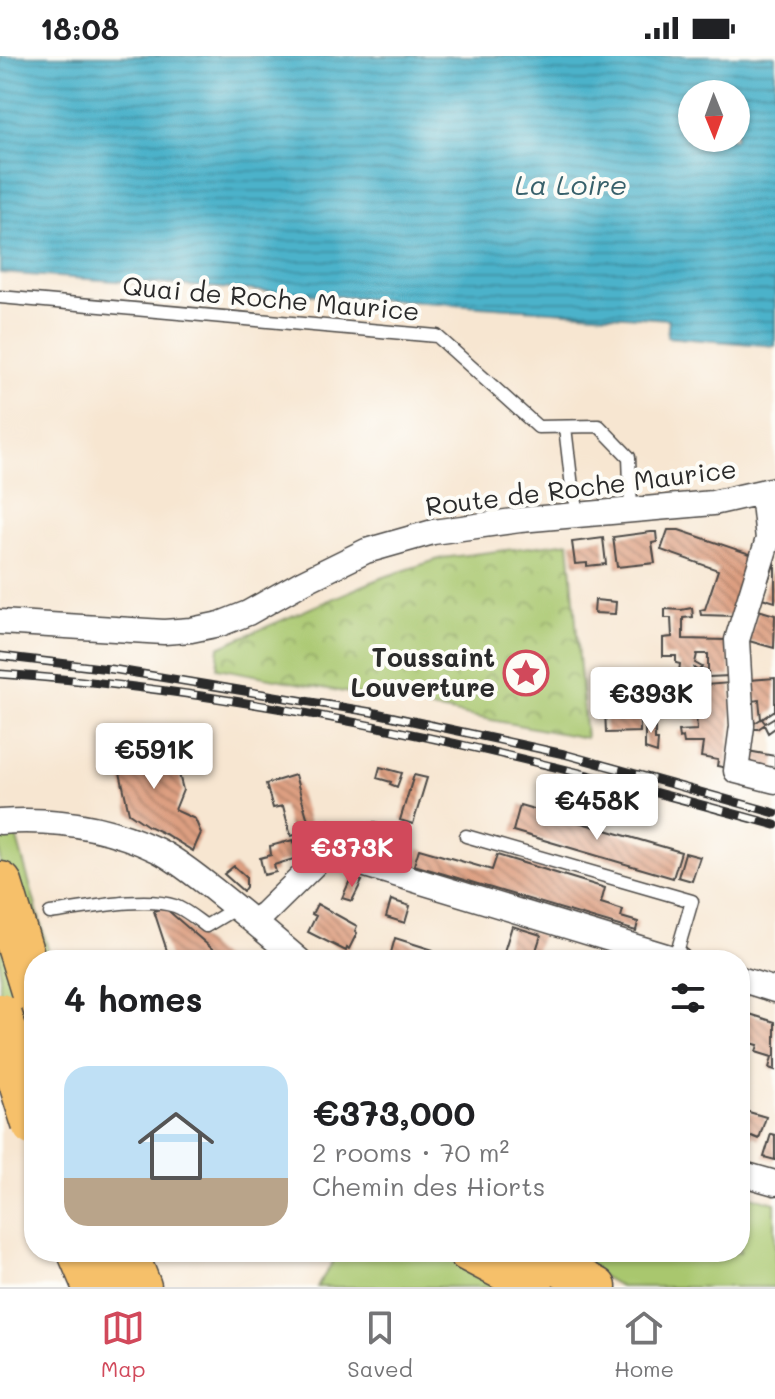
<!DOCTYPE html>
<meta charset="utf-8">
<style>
:root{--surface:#fff;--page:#f6f6f6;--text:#202124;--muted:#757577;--line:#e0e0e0;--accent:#d1495b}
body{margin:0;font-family:Mali,sans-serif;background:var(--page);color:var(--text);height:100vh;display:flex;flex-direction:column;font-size:30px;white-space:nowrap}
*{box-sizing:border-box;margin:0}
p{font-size:26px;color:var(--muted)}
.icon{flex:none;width:44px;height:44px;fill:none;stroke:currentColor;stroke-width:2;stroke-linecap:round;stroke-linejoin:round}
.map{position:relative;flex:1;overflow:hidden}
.drawer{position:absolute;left:24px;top:894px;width:726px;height:312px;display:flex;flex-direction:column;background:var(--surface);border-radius:32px;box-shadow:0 2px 6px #0004}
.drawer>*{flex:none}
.needle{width:52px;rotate:179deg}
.tools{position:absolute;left:678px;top:24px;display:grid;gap:16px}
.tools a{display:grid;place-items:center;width:72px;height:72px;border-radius:50%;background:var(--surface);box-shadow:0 2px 6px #0004;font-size:40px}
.price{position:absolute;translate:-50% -68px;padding:0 18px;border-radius:8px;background:#fff;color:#222;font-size:26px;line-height:52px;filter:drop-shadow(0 2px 4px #0008)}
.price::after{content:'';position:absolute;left:50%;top:48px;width:24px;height:18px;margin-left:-12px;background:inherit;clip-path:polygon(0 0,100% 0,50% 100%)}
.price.active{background:var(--accent);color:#fff}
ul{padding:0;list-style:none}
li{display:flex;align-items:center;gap:24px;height:200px;padding:0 40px}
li+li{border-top:2px solid var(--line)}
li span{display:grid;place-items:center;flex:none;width:224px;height:160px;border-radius:24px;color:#555}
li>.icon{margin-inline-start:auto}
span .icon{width:96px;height:96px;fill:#fffc;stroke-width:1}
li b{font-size:34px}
h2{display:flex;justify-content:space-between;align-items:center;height:96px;padding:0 40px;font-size:34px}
.status{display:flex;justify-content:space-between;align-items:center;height:56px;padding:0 40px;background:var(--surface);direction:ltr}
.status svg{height:22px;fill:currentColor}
.menu{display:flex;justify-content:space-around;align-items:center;height:112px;border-top:2px solid var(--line);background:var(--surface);font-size:22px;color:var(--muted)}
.menu a{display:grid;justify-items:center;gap:4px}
.menu .active{color:var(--accent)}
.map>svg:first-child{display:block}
.grass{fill:#a9c76e;stroke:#6a794c;stroke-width:2}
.park{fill:url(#park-crowns);stroke:#6a794c;stroke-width:2}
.water{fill:url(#water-rules);stroke:#3b6e7a;stroke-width:2;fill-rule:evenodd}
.building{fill:url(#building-back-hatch)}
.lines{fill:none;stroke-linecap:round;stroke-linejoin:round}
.lane-casing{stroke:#4a4744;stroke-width:15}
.street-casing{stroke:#4a4744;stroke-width:27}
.primary-casing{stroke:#4a4744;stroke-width:41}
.highway-casing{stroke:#4a4744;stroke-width:47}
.lane{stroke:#fff;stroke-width:12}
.street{stroke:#fff;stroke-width:24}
.primary{stroke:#f6c06b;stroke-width:38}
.highway{stroke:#f6c06b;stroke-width:44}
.rail-casing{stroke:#2b2b2b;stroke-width:9}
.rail{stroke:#fdfcf7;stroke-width:6;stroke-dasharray:18;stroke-linecap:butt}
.highway-bridge-casing{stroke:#4a4744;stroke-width:47;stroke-linecap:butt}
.highway-bridge{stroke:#f6c06b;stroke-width:44}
.labels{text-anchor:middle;stroke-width:8;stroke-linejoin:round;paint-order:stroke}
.street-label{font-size:26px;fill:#2b2b2b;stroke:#fdfcf7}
.poi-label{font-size:26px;font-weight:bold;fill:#2b2b2b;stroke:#fdfcf7;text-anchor:end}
.water-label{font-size:28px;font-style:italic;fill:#38616b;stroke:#fdfcf7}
</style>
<div class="status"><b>18:08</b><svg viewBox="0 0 49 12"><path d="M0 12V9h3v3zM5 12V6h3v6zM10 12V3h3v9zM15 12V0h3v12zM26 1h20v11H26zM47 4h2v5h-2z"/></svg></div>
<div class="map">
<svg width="775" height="1231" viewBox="0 0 775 1231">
<defs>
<pattern id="park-crowns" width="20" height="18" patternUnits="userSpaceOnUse" patternTransform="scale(2)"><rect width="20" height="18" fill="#a9c76e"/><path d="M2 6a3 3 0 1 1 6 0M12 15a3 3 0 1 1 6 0" fill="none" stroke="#8aa25b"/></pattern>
<pattern id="water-rules" width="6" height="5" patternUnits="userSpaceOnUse" patternTransform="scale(2)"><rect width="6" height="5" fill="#4bb2ca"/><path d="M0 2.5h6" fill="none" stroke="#3f91a4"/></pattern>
<pattern id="building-back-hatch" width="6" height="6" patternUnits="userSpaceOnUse" patternTransform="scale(2)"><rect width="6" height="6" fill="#dd9f81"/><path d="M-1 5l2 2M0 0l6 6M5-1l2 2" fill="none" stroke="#b3826a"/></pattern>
</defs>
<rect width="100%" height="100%" fill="#fdfcf7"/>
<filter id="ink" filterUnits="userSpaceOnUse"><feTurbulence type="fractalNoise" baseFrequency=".0125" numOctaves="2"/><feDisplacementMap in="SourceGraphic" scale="16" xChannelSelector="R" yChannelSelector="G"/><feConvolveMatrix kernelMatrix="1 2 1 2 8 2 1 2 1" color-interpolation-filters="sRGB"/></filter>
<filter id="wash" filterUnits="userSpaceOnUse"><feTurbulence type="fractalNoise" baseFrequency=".006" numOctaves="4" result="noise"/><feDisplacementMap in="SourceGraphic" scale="32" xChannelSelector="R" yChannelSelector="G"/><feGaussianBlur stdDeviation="1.8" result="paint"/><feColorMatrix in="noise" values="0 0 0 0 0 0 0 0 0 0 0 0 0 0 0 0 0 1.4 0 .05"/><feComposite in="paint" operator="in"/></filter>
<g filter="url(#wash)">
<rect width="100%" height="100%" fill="#f7e6d1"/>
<!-- grass -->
<path class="grass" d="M 16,779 L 51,904 L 34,904 L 34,967 L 0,955 L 0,781 Z
M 740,1137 L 775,1147 L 775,1231 L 621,1231 L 559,1196 L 740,1196 Z
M 339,1196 L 437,1196 L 509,1231 L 317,1231 Z"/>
<!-- park -->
<path class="park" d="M 569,486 L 586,682 L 217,612 L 219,591 L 381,522 L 442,502 Z"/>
<!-- water -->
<path class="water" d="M 0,0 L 775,0 L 775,290 L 667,281 L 669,263 L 0,217 ZM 692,38 L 736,38 L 736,82 L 692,82 Z"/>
<g id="blocks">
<!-- building -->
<path class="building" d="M 668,474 L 679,474 L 756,500 L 735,560 L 701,559 L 700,554 L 705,553 L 718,514 L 661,494 Z
M 651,476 L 656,476 L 657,486 L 652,487 L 655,507 L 617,511 L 613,481 Z
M 603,482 L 606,508 L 587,510 L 587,507 L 575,508 L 572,486 Z
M 775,506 L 775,546 L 762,542 Z
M 595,544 L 616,546 L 615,558 L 594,557 Z
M 692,552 L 693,561 L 683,562 L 683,583 L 727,584 L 730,620 L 708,621 L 708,598 L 697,598 L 695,607 L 702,611 L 700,613 L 705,614 L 704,620 L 694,612 L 693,617 L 693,630 L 730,627 L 732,647 L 727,712 L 717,710 L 718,704 L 701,701 L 703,687 L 684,687 L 683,681 L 679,682 L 678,675 L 697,674 L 696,657 L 675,657 L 674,651 L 685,650 L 686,616 L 679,616 L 680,608 L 676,607 L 676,600 L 663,600 L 663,582 L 672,581 L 671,562 L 665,562 L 665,553 L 681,554 Z
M 758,554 L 775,559 L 774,592 L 749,585 Z
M 775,622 L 775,654 L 762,663 L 765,667 L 775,661 L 775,672 L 768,677 L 764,669 L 758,673 L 752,673 L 753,668 L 761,663 L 759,644 L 751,645 L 749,624 Z
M 605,653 L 616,653 L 616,663 L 640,661 L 640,676 L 606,677 Z
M 645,662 L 655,662 L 655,684 L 658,684 L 657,697 L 645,693 Z
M 111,676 L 176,706 L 183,734 L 175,754 L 195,763 L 201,777 L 193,795 L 165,778 L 148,770 L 129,757 Z
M 748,695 L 775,700 L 775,715 L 753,709 L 747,700 Z
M 380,711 L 402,717 L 397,731 L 390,728 L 391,726 L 377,722 Z
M 295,719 L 311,775 L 291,780 L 283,750 L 273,752 L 266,728 Z
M 414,719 L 427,722 L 413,768 L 400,764 Z
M 520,749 L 681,796 L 673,822 L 513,775 Z
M 321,765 L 361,778 L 364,768 L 371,770 L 374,766 L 389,773 L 388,775 L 409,782 L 404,798 L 400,796 L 397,804 L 317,780 Z
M 302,781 L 305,792 L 297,802 L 274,809 L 276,816 L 264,819 L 260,802 L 271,799 L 270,790 L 293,784 L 293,786 Z
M 419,793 L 492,814 L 497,799 L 605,832 L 601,847 L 623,854 L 621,861 L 638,866 L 636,875 L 414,809 Z
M 685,797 L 700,801 L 692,825 L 678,821 Z
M 234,810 L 246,821 L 246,831 L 243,835 L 224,818 Z
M 351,822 L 362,825 L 352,845 L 342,842 Z
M 391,844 L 410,850 L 405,867 L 386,861 Z
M 317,848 L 357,870 L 355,875 L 357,877 L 349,893 L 347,892 L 346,895 L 308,876 L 316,860 L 312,858 Z
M 164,851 L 225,904 L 170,904 L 154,855 Z
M 512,870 L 541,879 L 533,904 L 523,904 L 525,898 L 515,895 L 513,904 L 502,902 Z
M 395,882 L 433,894 L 430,904 L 408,904 L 402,902 L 401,904 L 389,904 Z
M 740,955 L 775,966 L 775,1014 L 769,1012 L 772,1001 L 756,996 L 758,989 L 740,984 Z
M 742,1054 L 766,1061 L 759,1083 L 752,1080 L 750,1085 L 741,1082 L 742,1077 L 740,1076 L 740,1060 Z
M 771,1078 L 775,1079 L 775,1104 L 764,1101 Z"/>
</g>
</g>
<g filter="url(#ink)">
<use href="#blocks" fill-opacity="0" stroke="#4a4744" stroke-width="2"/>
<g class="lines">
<!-- lane casing -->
<g class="lane-casing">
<path id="lane" d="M 0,241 L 437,280 L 538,371 L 599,370 L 629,401 L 631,455
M 565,371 L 572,431 L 579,459
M 466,780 L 692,845 L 675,903
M 50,857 C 84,853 143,839 175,850 C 186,854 196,863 206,870 L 236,852"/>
</g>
<!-- street casing -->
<g class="street-casing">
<path id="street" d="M 763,437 L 768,483 L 737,584 L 742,670 L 736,715 L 775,725
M 0,566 L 164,576 L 191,574 L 220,568 L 248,557 L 303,526 L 366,495 L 433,476 L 520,464 L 713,447 L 775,433
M 0,766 C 55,762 107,770 157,794 C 177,804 195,819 213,833 C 242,856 271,880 299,904
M 253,865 L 264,858 L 326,797 L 679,904
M 740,923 L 775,934
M 740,1117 L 775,1127"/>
</g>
<!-- primary casing -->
<g class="primary-casing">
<path id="primary" d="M 467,1196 L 534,1231
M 534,1196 L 597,1231"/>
</g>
<!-- highway casing -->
<g class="highway-casing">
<path id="highway" d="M 0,828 L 34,938
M 80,1196 L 95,1231
M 125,1196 L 139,1231"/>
</g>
<!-- lane -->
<use href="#lane" class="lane"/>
<!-- street -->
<use href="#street" class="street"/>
<!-- primary -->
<use href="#primary" class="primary"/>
<!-- highway -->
<use href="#highway" class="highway"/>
<!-- rail casing -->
<g class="rail-casing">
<path id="rail" d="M 0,600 L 118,614 L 371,656 L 564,698 L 775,757
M 0,618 C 263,636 521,698 775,769"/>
</g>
<!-- rail -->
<use href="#rail" class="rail"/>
<!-- highway-bridge casing -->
<g class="highway-bridge-casing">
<path id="highway-bridge" d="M 0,960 L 34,1068"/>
</g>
<!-- highway-bridge -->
<use href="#highway-bridge" class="highway-bridge"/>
</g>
</g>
<!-- icons -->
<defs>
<g id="sight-ring" transform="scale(2.3)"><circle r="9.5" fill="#fdfcf7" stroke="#d1495b" stroke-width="1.5"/><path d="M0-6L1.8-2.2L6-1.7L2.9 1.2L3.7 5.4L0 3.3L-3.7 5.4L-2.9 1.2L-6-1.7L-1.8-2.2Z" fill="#d1495b"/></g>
</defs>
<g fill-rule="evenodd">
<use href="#sight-ring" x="526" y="617"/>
</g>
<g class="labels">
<!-- street labels -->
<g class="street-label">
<text transform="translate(271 243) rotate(5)" y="9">Quai de Roche Maurice</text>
<text transform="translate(581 432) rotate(-7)" y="9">Route de Roche Maurice</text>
</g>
<!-- poi labels -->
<g class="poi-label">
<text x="495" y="611">Toussaint<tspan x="495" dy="30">Louverture</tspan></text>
</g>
<!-- water labels -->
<g class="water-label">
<text x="571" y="139">La Loire</text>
</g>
</g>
</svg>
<div class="tools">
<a><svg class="needle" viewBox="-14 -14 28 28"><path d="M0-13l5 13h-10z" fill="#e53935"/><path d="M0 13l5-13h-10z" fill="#757577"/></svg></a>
</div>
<b class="price" style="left:651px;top:679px">€393K</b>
<b class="price" style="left:154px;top:735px">€591K</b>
<b class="price" style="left:597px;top:786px">€458K</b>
<b class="price active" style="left:352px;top:833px">€373K</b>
<section class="drawer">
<h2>4 homes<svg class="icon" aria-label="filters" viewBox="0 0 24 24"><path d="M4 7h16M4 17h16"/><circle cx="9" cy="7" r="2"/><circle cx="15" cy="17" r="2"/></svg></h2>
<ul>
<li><span style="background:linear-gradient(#bfe0f5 70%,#b9a48a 0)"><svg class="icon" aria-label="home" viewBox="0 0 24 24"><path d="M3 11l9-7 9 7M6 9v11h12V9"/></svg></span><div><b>€373,000</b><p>2 rooms · 70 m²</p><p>Chemin des Hiorts</p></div></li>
</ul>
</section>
</div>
<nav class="menu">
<a class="active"><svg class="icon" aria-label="map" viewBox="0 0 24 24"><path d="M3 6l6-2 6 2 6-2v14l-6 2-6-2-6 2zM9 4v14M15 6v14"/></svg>Map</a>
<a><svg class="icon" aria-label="saved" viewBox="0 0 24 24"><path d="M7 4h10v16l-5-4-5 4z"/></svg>Saved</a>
<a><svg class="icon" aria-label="home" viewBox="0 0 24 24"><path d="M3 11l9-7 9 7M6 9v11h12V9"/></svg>Home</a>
</nav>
